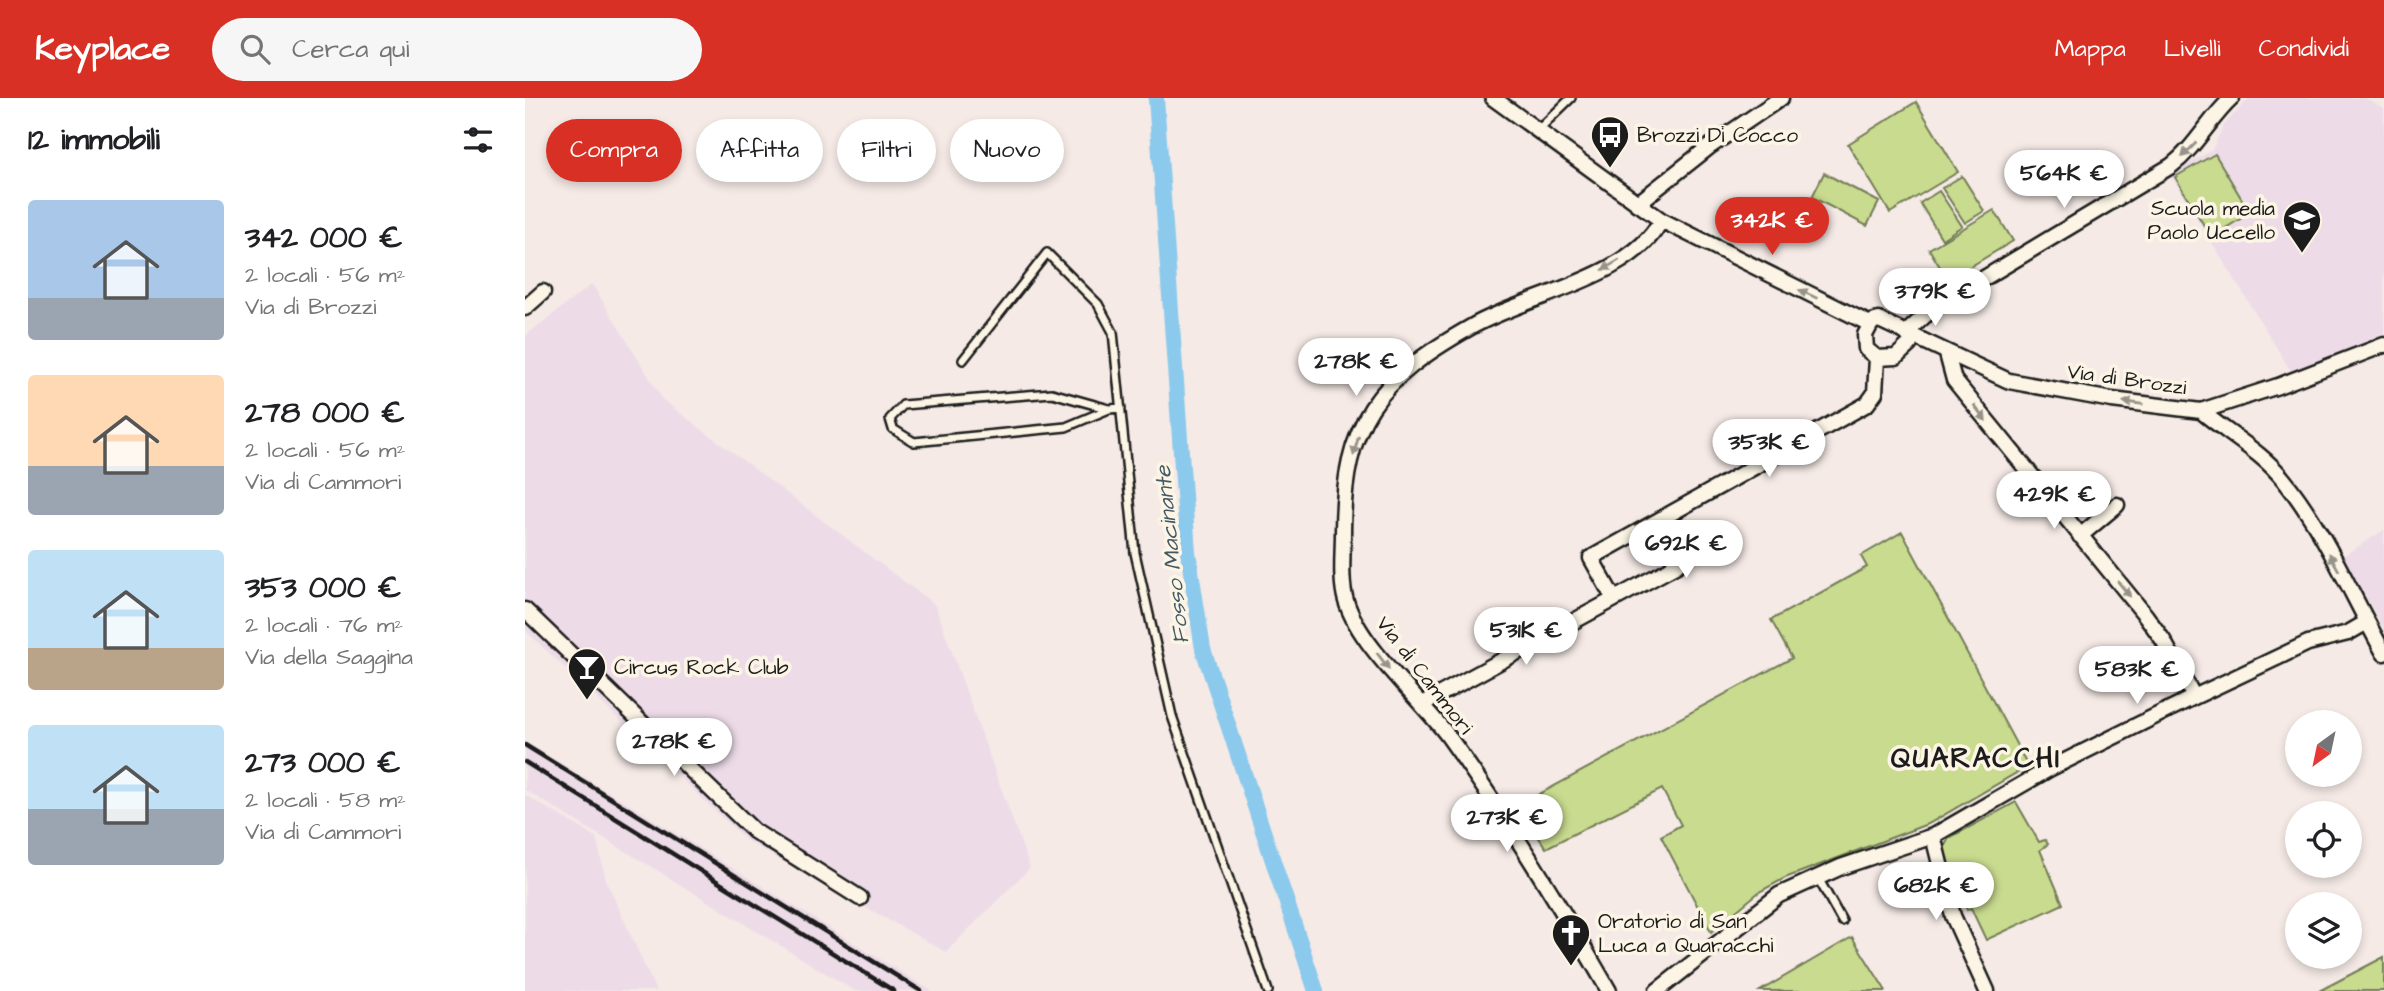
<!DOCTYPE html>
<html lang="it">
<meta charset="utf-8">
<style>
:root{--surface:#fff;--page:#f6f6f6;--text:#202124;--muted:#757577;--accent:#d93025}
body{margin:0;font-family:"Architects Daughter",sans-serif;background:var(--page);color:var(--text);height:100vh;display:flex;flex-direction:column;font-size:26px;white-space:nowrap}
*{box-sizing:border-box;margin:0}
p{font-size:23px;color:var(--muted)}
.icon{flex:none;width:38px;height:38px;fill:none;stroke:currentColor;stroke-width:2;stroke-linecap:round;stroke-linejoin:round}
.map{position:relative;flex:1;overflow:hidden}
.details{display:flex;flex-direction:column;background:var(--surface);width:525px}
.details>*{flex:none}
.guide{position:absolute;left:21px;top:21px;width:665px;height:63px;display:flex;gap:14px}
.needle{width:46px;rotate:213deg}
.fabs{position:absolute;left:1760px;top:612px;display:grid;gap:14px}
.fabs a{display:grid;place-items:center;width:77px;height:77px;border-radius:50%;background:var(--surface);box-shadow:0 4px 10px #0003;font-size:35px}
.price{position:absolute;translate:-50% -60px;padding:0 16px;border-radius:24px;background:#fff;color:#222;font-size:23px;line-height:46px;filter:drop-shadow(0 2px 4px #0008)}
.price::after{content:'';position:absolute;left:50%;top:42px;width:21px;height:16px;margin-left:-10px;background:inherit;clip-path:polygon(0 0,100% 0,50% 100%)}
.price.active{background:var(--accent);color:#fff}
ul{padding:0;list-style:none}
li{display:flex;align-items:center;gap:21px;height:175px;padding:0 28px}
li span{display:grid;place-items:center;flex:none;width:196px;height:140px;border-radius:7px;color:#555}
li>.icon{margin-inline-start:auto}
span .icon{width:84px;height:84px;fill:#fffc;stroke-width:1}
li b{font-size:30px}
h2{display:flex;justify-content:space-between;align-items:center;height:84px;padding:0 28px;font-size:30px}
.tag{padding:0 24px;border-radius:32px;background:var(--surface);box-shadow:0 4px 10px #0003;font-size:24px;line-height:63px}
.tag.active{background:var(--accent);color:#fff}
header{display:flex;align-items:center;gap:42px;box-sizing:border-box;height:98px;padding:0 35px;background:var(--accent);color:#fff}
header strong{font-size:33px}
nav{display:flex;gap:38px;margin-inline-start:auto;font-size:24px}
.search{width:490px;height:63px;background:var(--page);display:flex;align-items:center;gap:18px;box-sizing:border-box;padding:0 24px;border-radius:38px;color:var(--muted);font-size:26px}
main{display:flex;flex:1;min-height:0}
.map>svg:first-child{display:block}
.built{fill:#eddce8}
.green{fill:#c9db8f;stroke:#727c56;stroke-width:2}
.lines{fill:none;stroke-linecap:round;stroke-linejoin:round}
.canal{stroke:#8bcaec;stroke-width:16}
.service-casing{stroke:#1c1c1c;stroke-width:12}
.minor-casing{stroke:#1c1c1c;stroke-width:19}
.service{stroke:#fcf5e5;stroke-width:7}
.minor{stroke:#fcf5e5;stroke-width:14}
.rail{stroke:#1c1c1c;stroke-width:4.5}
.oneway{fill:#97938b}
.labels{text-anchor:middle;stroke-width:7;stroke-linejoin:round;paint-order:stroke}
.poi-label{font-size:21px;fill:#1c1c1c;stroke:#fcf5e5;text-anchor:start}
.street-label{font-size:21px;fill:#1c1c1c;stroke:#fcf5e5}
.water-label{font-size:23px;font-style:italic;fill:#435965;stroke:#fcf5e5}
.district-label{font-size:28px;font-weight:bold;letter-spacing:2px;fill:#1c1c1c;stroke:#fcf5e5}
</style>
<header>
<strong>Keyplace</strong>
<div class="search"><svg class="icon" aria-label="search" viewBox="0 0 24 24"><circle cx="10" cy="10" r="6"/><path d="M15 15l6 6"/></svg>Cerca qui</div>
<nav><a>Mappa</a><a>Livelli</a><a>Condividi</a></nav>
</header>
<main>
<section class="details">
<h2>12 immobili<svg class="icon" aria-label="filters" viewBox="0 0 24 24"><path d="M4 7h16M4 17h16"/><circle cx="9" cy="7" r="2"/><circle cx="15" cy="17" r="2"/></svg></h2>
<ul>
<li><span style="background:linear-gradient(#a9c7e8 70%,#9aa5b1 0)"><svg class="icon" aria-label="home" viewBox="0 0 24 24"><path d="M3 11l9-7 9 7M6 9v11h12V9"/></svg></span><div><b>342 000 €</b><p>2 locali · 56 m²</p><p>Via di Brozzi</p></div></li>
<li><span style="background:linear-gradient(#ffd9b3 65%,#9aa5b1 0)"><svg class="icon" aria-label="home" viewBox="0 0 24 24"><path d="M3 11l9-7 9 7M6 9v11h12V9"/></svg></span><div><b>278 000 €</b><p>2 locali · 56 m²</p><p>Via di Cammori</p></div></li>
<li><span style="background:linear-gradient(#bfe0f5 70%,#b9a48a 0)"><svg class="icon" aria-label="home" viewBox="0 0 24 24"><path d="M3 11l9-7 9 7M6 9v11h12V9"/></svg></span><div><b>353 000 €</b><p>2 locali · 76 m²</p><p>Via della Saggina</p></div></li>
<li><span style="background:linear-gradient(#bfe0f5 60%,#9aa5b1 0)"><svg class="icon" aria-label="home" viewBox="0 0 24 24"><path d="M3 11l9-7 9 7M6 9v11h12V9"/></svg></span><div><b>273 000 €</b><p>2 locali · 58 m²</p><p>Via di Cammori</p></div></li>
</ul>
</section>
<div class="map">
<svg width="1859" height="893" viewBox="0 0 1859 893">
<rect width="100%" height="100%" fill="#f5eae6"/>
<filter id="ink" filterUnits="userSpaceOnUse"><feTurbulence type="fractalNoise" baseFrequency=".0143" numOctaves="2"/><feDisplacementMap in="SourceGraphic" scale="14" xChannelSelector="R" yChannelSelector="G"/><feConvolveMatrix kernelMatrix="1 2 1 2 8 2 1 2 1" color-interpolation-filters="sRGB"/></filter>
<g filter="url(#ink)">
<!-- built -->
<path class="built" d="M 1724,0 L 1840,0 L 1859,10 L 1859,236 L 1767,275 L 1645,76 L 1687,52 L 1699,27 Z
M 67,186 L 138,302 L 410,507 L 505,770 L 421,854 L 222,743 L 0,532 L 0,238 Z
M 1859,432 L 1859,532 L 1818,458 Z
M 0,644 L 100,704 L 407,893 L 330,893 L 0,692 Z
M 0,697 L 71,739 L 81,782 L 131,893 L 0,893 Z"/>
<!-- green -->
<path class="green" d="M 1391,4 L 1433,74 L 1365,115 L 1323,46 Z
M 1690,56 L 1725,115 L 1686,139 L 1650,79 Z
M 1299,75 L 1354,104 L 1342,128 L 1287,99 Z
M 1437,78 L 1459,113 L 1440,125 L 1417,90 Z
M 1414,93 L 1437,128 L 1417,141 L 1395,105 Z
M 1469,112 L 1488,143 L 1423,182 L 1404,151 Z
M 1377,434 L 1503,668 L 1405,725 L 1260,780 L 1234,794 L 1186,834 L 1136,738 L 1156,727 L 1137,691 L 1021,750 L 992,708 L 1267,560 L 1246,522 L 1342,469 L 1336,458 Z
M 1491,704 L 1514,744 L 1520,742 L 1523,746 L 1515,752 L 1538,806 L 1461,842 L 1446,810 L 1442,812 L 1426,775 L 1423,777 L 1417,753 L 1424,740 Z
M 1327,839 L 1361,893 L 1235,893 Z
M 1859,859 L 1859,893 L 1794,893 Z"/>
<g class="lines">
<!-- canal -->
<path class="canal" d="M 631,0 L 663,454 L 678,551 L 791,893"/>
<!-- service casing -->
<g class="service-casing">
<path id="service" d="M 1013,32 L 1046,0
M 438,262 L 522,155 L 573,206 L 588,234 L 610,455 L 647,618 L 743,893
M 584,311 L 527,295 L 378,307 L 365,321 L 368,331 L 389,344 L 541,329 L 584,311 L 596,310
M 1293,780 L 1317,823"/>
</g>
<!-- minor casing -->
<g class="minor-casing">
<path id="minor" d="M 968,0 L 1136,122 L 1345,226
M 1112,106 L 1184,49 L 1256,0
M 0,210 L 18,194
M 1381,235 L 1386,240 L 1385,246 L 1371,259 L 1352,260 L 1341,251 L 1340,237 L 1347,224 L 1354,222 L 1484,283 L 1587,302 L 1676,313 L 1753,288 L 1859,247
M 1381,235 L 1406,212 L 1646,68 C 1671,49 1684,21 1707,0
M 1422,256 L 1429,282 L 1621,518 L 1638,542 L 1669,599
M 1676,313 C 1703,336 1737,354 1759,382 C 1799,431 1828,500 1859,555
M 1555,438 L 1592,407
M 1089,501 L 1066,460 L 1342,306 L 1350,295 L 1352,260
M 0,512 L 229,733 L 335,800
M 897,606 L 1152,467 L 1129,425
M 1408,738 L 1428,818 L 1462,893
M 1084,893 C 1034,806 982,720 923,638 C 894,599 835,549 821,503 C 815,483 818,456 818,435 C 818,324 852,282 946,229 C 999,198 1108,180 1136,122
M 1132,893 L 1254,797 L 1316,769 L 1408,738 L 1524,671 L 1669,599 L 1783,545 L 1823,535 L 1842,524"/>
</g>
<!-- service -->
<use href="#service" class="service"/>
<!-- minor -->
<use href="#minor" class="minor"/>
<!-- rail -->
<path class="rail" d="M 0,647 L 396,893
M 0,664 L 369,893"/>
</g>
<!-- one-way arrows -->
<defs><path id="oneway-solid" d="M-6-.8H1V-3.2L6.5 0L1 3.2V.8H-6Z" transform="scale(1.75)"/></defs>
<g class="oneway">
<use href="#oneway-solid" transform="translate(1664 52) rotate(135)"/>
<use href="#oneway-solid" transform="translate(1086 167) rotate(149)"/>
<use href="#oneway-solid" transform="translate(1283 196) rotate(-155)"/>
<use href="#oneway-solid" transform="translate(1608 305) rotate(-172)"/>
<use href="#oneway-solid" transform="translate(1455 315) rotate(53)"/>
<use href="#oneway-solid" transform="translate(831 348) rotate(105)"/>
<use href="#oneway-solid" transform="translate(1809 464) rotate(-119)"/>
<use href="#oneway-solid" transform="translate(1599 491) rotate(51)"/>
<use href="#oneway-solid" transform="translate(858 563) rotate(53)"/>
</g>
</g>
<!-- icons -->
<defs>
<g id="bus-pin" transform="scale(2.0125)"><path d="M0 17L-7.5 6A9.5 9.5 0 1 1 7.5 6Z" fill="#1c1c1c" stroke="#fcf5e5"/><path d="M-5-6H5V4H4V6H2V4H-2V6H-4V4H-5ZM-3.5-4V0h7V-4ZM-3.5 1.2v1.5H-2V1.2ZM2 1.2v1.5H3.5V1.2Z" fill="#fff"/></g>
<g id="school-pin" transform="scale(2.0125)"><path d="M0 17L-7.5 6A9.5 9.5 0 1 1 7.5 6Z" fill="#1c1c1c" stroke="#fcf5e5"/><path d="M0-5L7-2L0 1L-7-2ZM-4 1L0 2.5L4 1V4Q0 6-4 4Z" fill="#fff"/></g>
<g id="bar-pin" transform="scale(2.0125)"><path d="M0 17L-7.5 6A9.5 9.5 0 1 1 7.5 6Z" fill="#1c1c1c" stroke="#fcf5e5"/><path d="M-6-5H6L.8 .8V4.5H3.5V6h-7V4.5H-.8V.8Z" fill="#fff"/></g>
<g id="church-pin" transform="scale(2.0125)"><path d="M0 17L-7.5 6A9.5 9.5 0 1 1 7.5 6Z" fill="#1c1c1c" stroke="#fcf5e5"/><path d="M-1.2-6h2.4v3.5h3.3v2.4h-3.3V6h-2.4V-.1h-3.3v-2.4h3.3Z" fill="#fff"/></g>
</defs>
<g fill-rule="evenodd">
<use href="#bus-pin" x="1085" y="37"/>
<use href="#school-pin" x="1777" y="122"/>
<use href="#bar-pin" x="62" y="569"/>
<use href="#church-pin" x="1046" y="835"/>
</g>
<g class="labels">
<!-- poi labels -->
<g class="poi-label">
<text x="1112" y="44">Brozzi Di Cocco</text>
<text x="1750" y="117" text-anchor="end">Scuola media<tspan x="1750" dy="24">Paolo Uccello</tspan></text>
<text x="89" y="576">Circus Rock Club</text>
<text x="1073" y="830">Oratorio di San<tspan x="1073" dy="24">Luca a Quaracchi</tspan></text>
</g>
<!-- street labels -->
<g class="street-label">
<text transform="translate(1602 281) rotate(8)" y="7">Via di Brozzi</text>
<text transform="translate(900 577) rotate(52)" y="7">Via di Cammori</text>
</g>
<!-- water labels -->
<g class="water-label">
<text transform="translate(646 457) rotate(-96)" y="8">Fosso Macinante</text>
</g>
<!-- district labels -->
<g class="district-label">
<text x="1451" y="669">QUARACCHI</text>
</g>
</g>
</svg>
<div class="fabs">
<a><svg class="needle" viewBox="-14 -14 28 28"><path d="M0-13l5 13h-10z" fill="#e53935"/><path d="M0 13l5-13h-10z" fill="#757577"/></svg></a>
<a><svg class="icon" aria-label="locate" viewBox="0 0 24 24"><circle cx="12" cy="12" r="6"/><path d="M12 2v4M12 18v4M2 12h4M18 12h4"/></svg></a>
<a><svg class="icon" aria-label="layers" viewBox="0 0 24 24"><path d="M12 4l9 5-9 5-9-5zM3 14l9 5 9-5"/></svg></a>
</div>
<b class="price" style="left:1539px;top:112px">564K €</b>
<b class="price active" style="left:1247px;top:159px">342K €</b>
<b class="price" style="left:1410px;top:230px">379K €</b>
<b class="price" style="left:831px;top:300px">278K €</b>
<b class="price" style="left:1244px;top:381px">353K €</b>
<b class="price" style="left:1529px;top:433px">429K €</b>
<b class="price" style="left:1161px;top:482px">692K €</b>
<b class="price" style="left:1001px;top:569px">531K €</b>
<b class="price" style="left:1612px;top:608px">583K €</b>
<b class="price" style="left:149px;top:680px">278K €</b>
<b class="price" style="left:982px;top:756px">273K €</b>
<b class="price" style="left:1411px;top:824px">682K €</b>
<div class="guide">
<a class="tag active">Compra</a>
<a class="tag">Affitta</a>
<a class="tag">Filtri</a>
<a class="tag">Nuovo</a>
</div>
</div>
</main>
